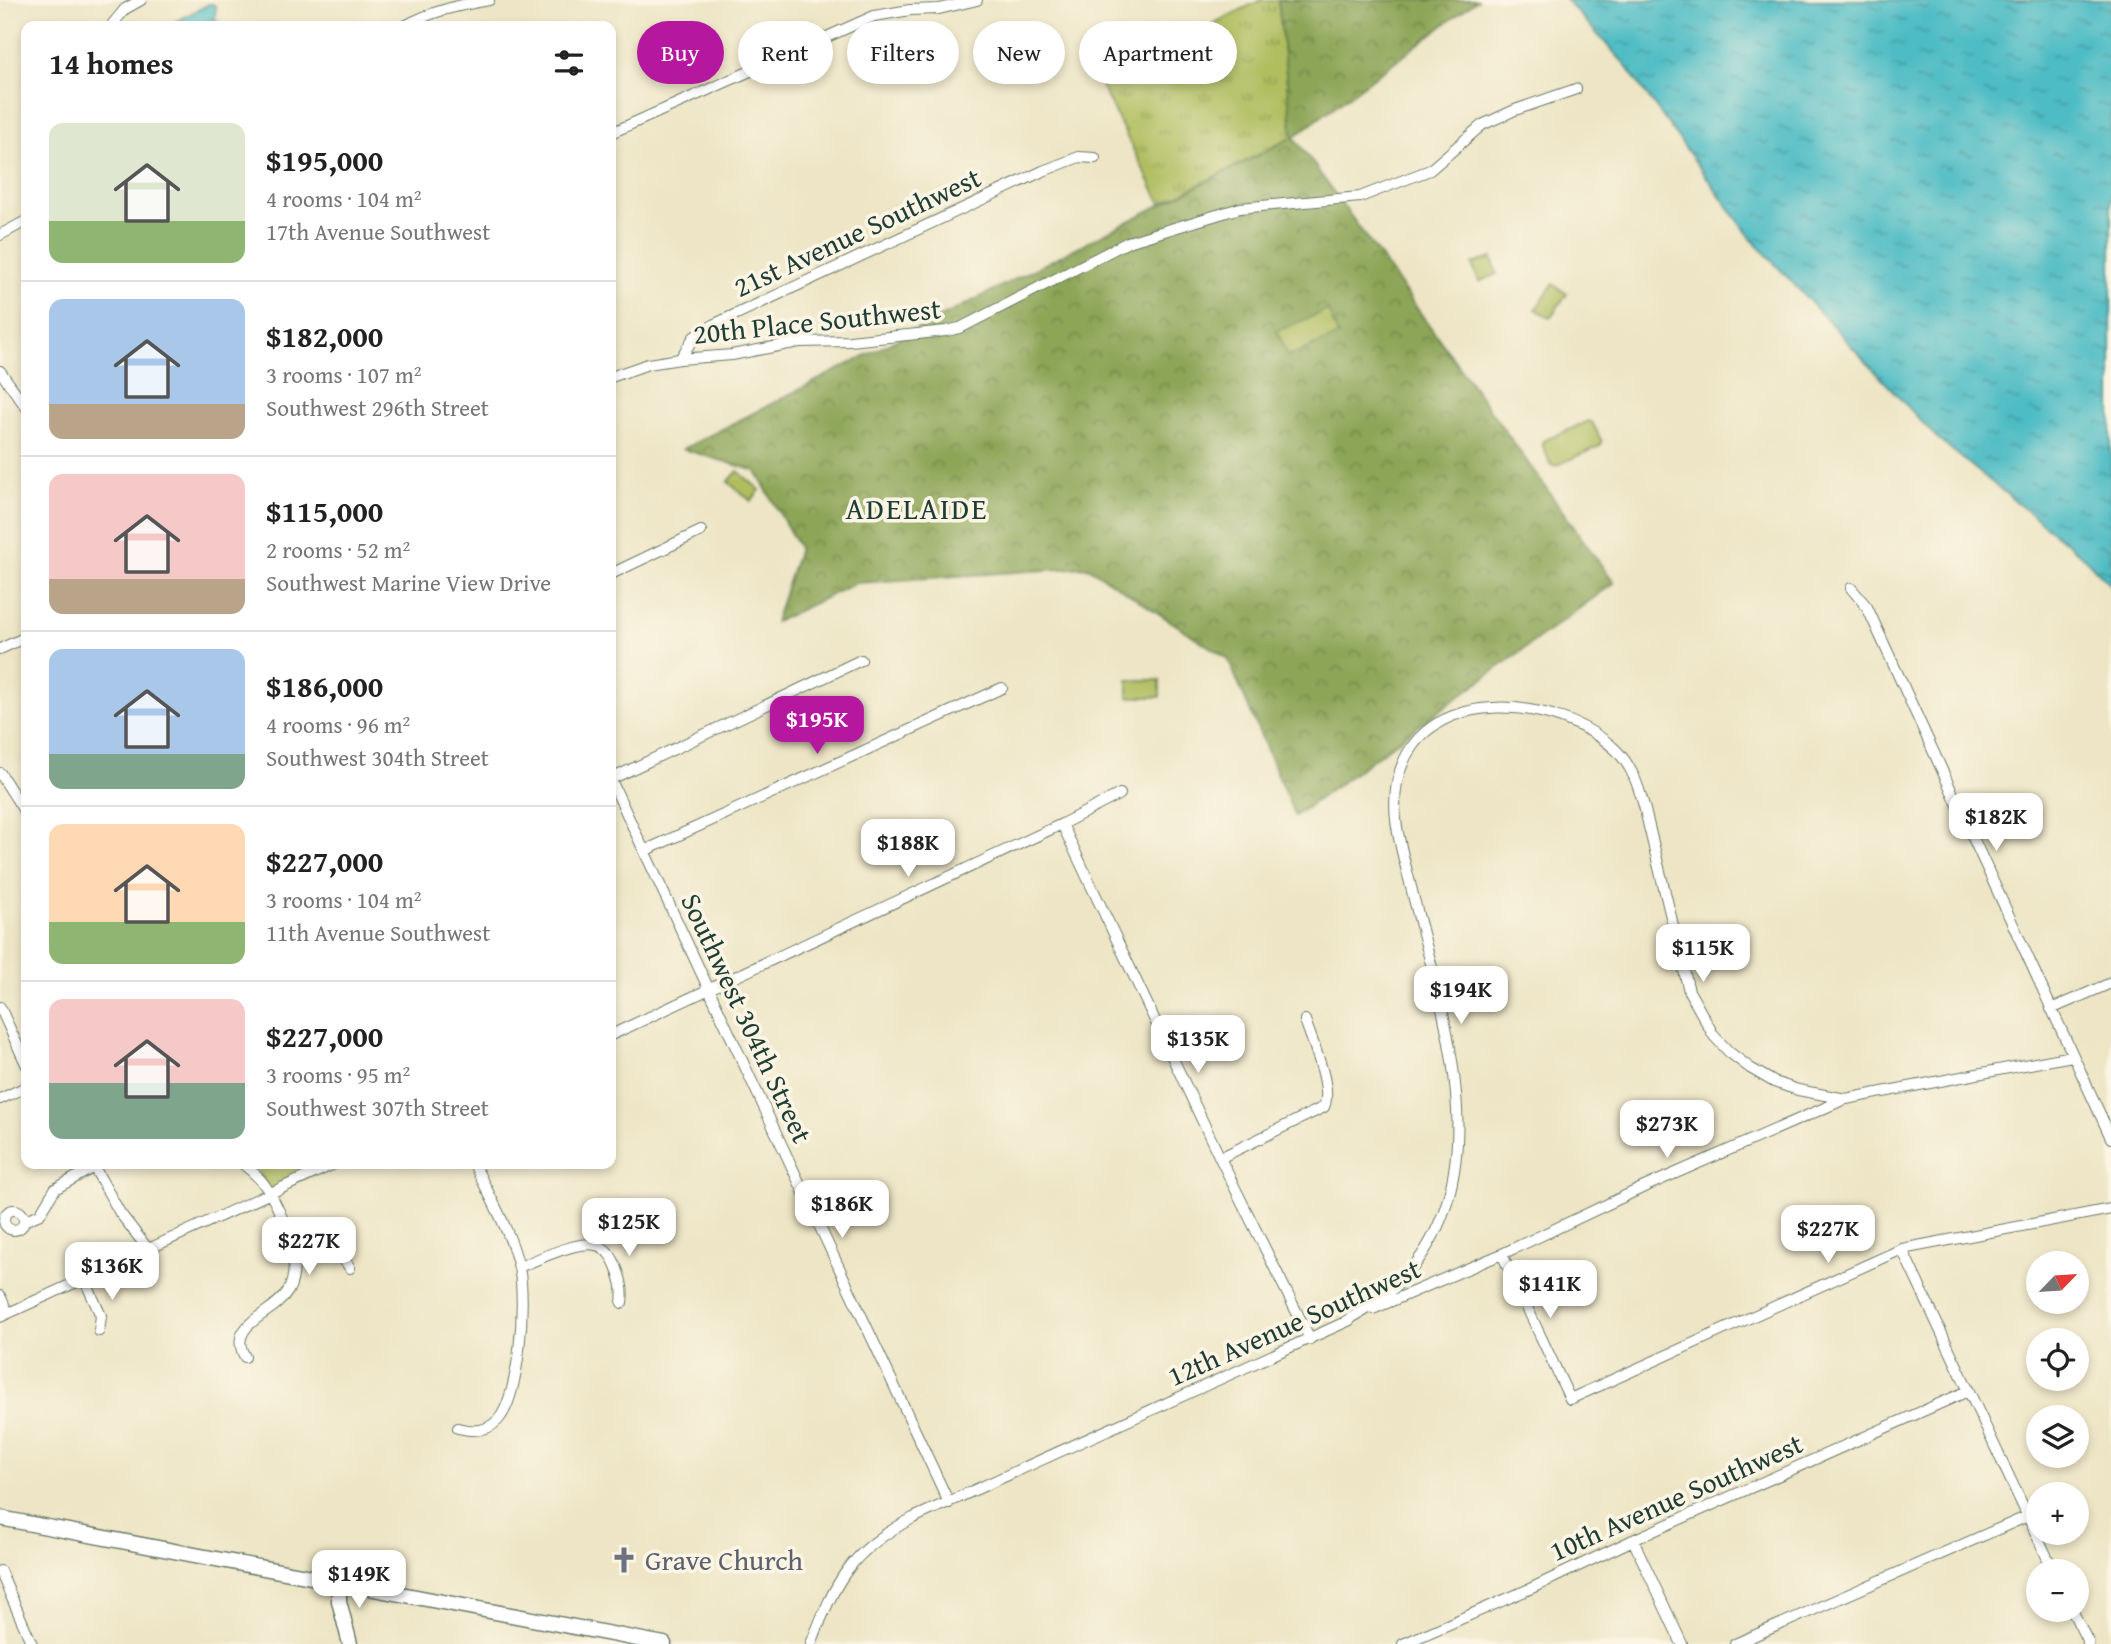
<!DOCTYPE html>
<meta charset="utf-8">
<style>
:root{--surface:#fff;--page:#f6f6f6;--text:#222;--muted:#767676;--line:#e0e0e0;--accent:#b5179e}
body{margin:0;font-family:"Gentium Book Plus",serif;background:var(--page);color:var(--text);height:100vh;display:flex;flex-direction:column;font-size:26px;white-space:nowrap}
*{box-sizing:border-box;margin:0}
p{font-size:23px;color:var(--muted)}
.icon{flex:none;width:38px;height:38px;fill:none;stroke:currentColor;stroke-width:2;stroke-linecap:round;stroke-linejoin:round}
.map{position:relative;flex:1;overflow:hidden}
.drawer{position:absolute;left:21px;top:21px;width:595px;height:1148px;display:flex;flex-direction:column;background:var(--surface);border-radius:14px;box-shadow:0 4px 10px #0003}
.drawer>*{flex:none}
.banner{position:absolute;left:637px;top:21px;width:665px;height:63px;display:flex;gap:14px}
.needle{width:46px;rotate:65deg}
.buttons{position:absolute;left:2026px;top:1251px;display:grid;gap:14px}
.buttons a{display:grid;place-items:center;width:63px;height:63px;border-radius:50%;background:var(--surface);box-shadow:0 4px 10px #0003;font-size:35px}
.price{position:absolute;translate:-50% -60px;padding:0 16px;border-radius:14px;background:#fff;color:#222;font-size:23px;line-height:46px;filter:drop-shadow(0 2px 4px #0008)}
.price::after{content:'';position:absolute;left:50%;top:42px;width:21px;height:16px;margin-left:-10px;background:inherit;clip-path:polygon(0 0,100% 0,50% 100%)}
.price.selected{background:var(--accent);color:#fff}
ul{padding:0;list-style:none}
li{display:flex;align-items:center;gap:21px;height:175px;padding:0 28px}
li+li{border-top:2px solid var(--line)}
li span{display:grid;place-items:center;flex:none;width:196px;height:140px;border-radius:14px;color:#555}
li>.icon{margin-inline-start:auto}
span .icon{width:84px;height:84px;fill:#fffc;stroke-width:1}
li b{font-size:30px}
h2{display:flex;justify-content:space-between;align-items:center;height:84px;padding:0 28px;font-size:30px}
.tag{padding:0 24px;border-radius:32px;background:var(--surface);box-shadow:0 4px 10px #0003;font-size:24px;line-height:63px}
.tag.selected{background:var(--accent);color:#fff}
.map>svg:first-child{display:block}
.grass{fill:url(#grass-tufts);stroke:#687e4a;stroke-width:2}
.forest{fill:url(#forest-crowns);stroke:#567145;stroke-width:2}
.pitch{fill:#b0be60;stroke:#687e4a;stroke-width:2}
.water{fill:url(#water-ripples);stroke:#367c7c;stroke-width:2}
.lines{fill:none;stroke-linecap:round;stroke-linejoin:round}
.street-casing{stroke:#677867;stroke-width:12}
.secondary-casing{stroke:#677867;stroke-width:17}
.street{stroke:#fff;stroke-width:10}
.secondary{stroke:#fff;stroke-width:14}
.labels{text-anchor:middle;stroke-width:7;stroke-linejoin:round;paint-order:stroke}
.street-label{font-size:28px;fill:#1f3d34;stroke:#fcf5e5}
.worship-label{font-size:28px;fill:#5b616d;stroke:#fcf5e5;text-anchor:start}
.neighbourhood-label{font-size:30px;letter-spacing:2px;fill:#1f3d34;stroke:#fcf5e5}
</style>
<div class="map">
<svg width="2111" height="1644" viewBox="0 0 2111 1644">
<defs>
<pattern id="grass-tufts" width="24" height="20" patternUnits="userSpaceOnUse" patternTransform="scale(1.75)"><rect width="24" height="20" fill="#b0be60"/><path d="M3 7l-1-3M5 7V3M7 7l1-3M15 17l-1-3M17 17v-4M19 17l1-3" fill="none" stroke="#8f9c50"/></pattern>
<pattern id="forest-crowns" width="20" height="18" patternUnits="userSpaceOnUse" patternTransform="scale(1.75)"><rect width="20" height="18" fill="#8ca556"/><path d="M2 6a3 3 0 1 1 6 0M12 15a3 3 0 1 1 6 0" fill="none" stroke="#728848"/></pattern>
<pattern id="water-ripples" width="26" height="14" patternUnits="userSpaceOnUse" patternTransform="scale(1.75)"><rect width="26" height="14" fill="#4ebcc4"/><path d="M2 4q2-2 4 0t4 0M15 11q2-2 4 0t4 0" fill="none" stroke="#409aa0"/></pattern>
</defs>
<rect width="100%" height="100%" fill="#fcf5e5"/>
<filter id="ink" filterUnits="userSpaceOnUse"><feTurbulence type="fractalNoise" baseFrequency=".0143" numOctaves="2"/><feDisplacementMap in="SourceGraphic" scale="14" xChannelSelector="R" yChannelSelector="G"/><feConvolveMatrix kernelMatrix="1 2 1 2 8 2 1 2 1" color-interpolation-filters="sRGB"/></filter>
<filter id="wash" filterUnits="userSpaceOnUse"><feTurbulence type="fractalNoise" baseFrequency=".00686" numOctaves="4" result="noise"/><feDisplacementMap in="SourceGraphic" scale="28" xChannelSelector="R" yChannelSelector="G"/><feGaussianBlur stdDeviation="1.57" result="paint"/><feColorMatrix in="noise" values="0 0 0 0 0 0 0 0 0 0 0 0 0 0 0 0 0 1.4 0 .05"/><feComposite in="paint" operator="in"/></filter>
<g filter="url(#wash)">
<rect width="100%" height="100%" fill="#ede5c5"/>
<!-- grass -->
<path class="grass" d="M 1261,0 L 1278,0 L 1293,137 L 1161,204 L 1098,80 Z
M 255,1164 L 334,1164 L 269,1194 Z"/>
<!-- forest -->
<path class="forest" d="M 1278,0 L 1477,0 L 1294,137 L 1614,583 L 1295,816 L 1228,659 L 1088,567 L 856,583 L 775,622 L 799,548 L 756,471 L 683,449 L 1293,137 Z"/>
<!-- pitch -->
<path class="pitch" d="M 1492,258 L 1497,274 L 1479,282 L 1472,264 Z
M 1553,284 L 1567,294 L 1550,318 L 1536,309 Z
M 1328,310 L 1338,336 L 1288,356 L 1277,331 Z
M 1589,421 L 1592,422 L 1602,442 L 1600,446 L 1555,466 L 1551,465 L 1542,444 L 1543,441 Z
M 738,471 L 760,490 L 751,501 L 728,482 Z
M 1128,680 L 1160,680 L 1160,697 L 1128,697 Z"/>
<!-- water -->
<path class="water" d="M 1566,0 L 2111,0 L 2111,586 L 2085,558 L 1936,437 L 1751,238 L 1622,61 Z
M 209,4 L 213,4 L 216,7 L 215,19 L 223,26 L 167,26 Z"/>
</g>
<g filter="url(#ink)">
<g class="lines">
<!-- street casing -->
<g class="street-casing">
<path id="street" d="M 111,26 L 125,9 L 141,0
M 405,26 C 431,11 460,5 489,0
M 611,133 L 874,16 L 910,10 L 939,9 L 977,0
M 0,235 L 26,221
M 680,359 L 732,355 L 799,342 L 850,341 L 946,331 L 960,328 L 1128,242 L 1240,208 L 1360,197 L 1430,170 L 1482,125 L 1515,110 L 1576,89
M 0,371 L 26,407
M 611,377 L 648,364 L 680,359 L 694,337 L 715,324 L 1043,171 L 1079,157 L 1095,158
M 611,574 L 701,531
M 1851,588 L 1867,607 L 2111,1138
M 0,649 L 26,637
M 0,773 L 26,814
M 611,779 L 861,660
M 611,780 L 949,1503
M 1062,824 L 1220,1158 L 1310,1339
M 644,851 L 1002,688
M 0,1007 L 26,1064
M 2051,1009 L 2111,983
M 611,1035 L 1062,824 L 1120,794
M 0,1099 L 26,1087
M 1220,1158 L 1324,1107 C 1333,1087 1312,1042 1305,1020
M 243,1164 C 252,1171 260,1178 266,1187 C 282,1212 304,1263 288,1291 C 277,1309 253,1316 244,1331 C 238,1340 240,1348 245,1357
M4 1220a10 10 0 1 1 20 0a10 10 0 1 1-20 0Z
M 24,1221 L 40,1214 L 55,1189 L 94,1167 L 120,1213 L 148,1249
M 1902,1249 L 2054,1572
M 1502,1254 L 1570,1399 L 1902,1249 L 2111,1209
M 295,1263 C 315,1257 337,1245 350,1268
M 519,1267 C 538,1260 585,1235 603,1248 C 609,1252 613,1259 616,1266 C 621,1279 624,1289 622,1303
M 84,1278 L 101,1316 L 99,1331
M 0,1296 L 8,1313
M 1373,1309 L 1502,1254 L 1644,1187 L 1845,1099
M 0,1317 L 334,1164
M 1346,1321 C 1363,1311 1380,1301 1394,1288 C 1505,1183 1443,1016 1412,891 C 1403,853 1387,811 1400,771 C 1428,683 1561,697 1616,750 C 1632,766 1638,785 1644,806 L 1689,991 L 1714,1036 L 1729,1052 L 1750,1068 L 1774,1082 L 1798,1090 L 1846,1099 L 2072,1056
M 458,1428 C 473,1432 487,1432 498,1420 C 520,1396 526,1299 519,1268 C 511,1232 490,1197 474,1164
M 1633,1540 L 1682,1644
M 0,1571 L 32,1644
M 2072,1610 L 2089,1644
M 811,1644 C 836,1580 850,1551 913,1518 L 1350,1320
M 1403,1644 L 1534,1587 L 1633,1540 L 1968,1391
M 1735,1644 L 2028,1516"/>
</g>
<!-- secondary casing -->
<g class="secondary-casing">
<path id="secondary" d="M 0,1518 L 664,1644
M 339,1582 L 339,1601 L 350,1644"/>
</g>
<!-- street -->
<use href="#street" class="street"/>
<!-- secondary -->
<use href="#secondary" class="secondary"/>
</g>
</g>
<!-- icons -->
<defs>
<g id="church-bare" transform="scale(2.1)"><path d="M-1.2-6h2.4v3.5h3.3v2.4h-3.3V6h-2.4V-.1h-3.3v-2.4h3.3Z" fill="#6b7280" stroke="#fcf5e5" stroke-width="2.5" paint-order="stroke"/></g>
</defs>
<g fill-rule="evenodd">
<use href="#church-bare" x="624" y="1560"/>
</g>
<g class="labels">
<!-- street labels -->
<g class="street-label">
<text transform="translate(857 232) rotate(-25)" y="10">21st Avenue Southwest</text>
<text transform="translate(817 321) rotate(-6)" y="10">20th Place Southwest</text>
<text transform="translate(747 1018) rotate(65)" y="10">Southwest 304th Street</text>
<text transform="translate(1294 1322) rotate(-24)" y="10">12th Avenue Southwest</text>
<text transform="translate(1676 1497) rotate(-24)" y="10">10th Avenue Southwest</text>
</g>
<!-- worship labels -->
<g class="worship-label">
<text x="645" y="1570">Grave Church</text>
</g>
<!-- neighbourhood labels -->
<g class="neighbourhood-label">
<text x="917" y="519">ADELAIDE</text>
</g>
</g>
</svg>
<div class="buttons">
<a><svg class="needle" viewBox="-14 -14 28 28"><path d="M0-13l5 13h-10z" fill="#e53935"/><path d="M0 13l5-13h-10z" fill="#767676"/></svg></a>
<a><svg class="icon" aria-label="locate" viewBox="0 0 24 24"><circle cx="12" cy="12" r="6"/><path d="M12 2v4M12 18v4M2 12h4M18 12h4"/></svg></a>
<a><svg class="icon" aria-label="layers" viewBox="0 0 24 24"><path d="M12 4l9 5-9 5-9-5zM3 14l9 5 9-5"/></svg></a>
<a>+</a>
<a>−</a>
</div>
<b class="price selected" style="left:817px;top:756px">$195K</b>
<b class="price" style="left:1996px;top:853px">$182K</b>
<b class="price" style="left:908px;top:879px">$188K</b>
<b class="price" style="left:1703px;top:984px">$115K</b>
<b class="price" style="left:1461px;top:1026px">$194K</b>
<b class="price" style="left:1198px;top:1075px">$135K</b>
<b class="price" style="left:1667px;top:1160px">$273K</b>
<b class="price" style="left:842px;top:1240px">$186K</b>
<b class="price" style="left:629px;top:1258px">$125K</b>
<b class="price" style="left:1828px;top:1265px">$227K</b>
<b class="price" style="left:309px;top:1277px">$227K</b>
<b class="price" style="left:112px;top:1302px">$136K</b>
<b class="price" style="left:1550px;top:1320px">$141K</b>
<b class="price" style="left:359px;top:1610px">$149K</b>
<div class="banner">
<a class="tag selected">Buy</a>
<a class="tag">Rent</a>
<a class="tag">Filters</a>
<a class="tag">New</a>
<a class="tag">Apartment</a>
</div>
<section class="drawer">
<h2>14 homes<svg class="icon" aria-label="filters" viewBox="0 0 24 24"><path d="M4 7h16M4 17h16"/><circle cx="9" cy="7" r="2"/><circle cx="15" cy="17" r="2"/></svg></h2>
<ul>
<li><span style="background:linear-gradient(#dfe7d0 70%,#8fb573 0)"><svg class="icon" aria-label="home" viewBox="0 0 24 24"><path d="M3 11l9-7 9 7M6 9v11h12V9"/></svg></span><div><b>$195,000</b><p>4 rooms · 104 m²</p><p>17th Avenue Southwest</p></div></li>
<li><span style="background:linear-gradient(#a9c7e8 75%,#b9a48a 0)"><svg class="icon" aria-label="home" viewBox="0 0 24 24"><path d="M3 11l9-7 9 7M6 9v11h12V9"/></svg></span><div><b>$182,000</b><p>3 rooms · 107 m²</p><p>Southwest 296th Street</p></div></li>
<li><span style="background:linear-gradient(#f6c9c9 75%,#b9a48a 0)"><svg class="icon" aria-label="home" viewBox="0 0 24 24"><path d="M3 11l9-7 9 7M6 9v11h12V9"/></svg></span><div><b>$115,000</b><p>2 rooms · 52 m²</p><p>Southwest Marine View Drive</p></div></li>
<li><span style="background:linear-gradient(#a9c7e8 75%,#7fa58c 0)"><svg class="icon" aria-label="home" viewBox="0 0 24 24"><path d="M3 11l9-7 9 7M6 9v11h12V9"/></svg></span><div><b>$186,000</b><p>4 rooms · 96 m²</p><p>Southwest 304th Street</p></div></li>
<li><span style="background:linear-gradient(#ffd9b3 70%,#8fb573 0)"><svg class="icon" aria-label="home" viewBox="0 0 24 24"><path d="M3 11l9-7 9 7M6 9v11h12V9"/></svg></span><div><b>$227,000</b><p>3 rooms · 104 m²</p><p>11th Avenue Southwest</p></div></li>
<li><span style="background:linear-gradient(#f6c9c9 60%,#7fa58c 0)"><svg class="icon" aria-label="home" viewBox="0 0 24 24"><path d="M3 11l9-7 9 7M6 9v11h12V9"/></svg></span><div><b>$227,000</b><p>3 rooms · 95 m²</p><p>Southwest 307th Street</p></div></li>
</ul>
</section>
</div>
